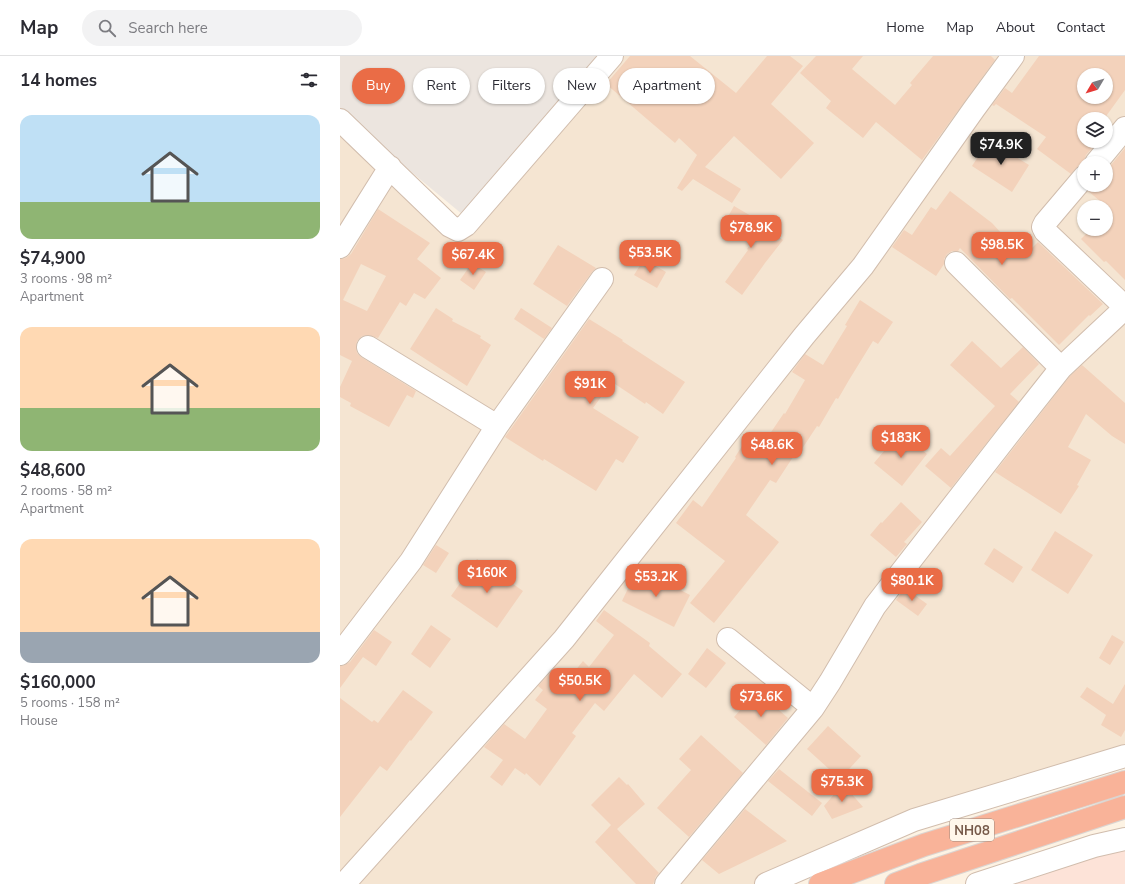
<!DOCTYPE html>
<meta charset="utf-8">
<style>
:root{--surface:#fff;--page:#f2f2f3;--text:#2b2b33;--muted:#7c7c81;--line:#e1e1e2;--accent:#ea6c46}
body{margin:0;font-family:"Nunito Sans",sans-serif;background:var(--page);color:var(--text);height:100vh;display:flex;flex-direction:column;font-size:15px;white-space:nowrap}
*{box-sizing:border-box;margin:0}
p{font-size:13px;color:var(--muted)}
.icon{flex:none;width:22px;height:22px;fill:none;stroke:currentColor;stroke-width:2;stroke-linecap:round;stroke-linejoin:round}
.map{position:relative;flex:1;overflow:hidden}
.details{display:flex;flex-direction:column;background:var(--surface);width:340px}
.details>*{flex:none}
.banner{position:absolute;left:12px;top:12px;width:380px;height:36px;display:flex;gap:8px}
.needle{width:26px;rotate:232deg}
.tools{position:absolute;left:737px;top:12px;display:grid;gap:8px}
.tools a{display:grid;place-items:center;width:36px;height:36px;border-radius:50%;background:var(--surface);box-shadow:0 1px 3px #0004;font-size:20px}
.price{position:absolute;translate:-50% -34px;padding:0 9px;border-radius:8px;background:var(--accent);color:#fff;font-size:13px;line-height:26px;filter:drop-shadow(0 1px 2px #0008)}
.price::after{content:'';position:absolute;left:50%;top:24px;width:12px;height:9px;margin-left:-6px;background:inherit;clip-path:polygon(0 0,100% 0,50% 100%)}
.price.current{background:#222;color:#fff}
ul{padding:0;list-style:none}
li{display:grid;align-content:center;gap:8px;height:212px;padding:0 20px}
li span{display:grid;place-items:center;height:124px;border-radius:12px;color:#555}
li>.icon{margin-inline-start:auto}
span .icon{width:72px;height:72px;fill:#fffc;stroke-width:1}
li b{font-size:17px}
h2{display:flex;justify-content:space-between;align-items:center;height:48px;padding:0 20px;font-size:17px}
.tag{padding:0 14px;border-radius:18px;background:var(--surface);box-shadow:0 1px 3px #0004;font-size:14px;line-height:36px}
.tag.current{background:var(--accent);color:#fff}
header{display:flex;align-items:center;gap:24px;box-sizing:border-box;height:56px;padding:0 20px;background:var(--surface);border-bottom:1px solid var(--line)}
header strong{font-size:19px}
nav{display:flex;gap:22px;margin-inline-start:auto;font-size:14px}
.search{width:280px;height:36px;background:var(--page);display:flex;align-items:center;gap:10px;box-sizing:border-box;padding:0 14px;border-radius:22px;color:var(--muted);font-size:15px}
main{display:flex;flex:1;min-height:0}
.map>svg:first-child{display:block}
.residential{fill:#f5e5d2;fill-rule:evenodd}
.commercial{fill:#fde3d8}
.industrial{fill:#ece5df}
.building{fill:#f3d2bb;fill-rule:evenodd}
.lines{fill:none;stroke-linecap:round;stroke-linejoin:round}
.minor-casing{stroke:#d1bdad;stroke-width:24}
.highway-casing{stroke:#dbd4d0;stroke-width:24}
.minor{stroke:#fff;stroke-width:22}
.highway{stroke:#f9b399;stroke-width:22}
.labels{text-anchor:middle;stroke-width:4;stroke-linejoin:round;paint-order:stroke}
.shield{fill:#fff7eb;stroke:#9f887a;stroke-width:1}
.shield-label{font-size:13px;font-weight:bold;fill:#765949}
</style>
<header>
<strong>Map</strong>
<div class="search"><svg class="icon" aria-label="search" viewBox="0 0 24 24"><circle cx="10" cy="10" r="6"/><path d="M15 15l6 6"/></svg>Search here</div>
<nav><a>Home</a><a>Map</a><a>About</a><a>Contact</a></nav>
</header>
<main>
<section class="details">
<h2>14 homes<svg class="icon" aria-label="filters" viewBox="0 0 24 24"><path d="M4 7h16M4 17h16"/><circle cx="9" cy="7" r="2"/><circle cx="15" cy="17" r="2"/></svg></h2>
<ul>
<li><span style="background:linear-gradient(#bfe0f5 70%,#8fb573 0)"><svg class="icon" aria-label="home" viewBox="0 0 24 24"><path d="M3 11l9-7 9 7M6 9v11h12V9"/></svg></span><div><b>$74,900</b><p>3 rooms · 98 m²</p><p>Apartment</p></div></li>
<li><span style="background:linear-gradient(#ffd9b3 65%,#8fb573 0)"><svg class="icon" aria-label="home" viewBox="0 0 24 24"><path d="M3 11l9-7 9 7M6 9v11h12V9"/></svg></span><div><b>$48,600</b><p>2 rooms · 58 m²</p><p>Apartment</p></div></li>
<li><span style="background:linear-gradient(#ffd9b3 75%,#9aa5b1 0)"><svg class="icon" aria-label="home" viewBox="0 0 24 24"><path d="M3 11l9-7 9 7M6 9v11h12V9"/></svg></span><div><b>$160,000</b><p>5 rooms · 158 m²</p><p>House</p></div></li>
</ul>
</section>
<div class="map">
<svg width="785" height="828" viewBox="0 0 785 828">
<rect width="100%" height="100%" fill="#fdf3e4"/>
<!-- residential -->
<path class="residential" d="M 272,0 L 785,0 L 785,700 L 426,828 L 0,828 L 0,64 L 110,170 ZM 744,19 L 766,19 L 766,41 L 744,41 ZM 744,63 L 766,63 L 766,85 L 744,85 ZM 744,107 L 766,107 L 766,129 L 744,129 ZM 744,151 L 766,151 L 766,173 L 744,173 Z"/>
<!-- commercial -->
<path class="commercial" d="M 785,783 L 785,828 L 637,828 Z"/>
<!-- industrial -->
<path class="industrial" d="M 0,0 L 267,0 L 128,163 L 0,57 Z"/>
<!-- building -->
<path class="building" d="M 290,0 L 350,0 L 396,37 L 427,0 L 450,0 L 463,10 L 431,48 L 474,87 L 441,123 L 394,80 L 365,111 L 401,133 L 392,147 L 353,123 L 342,135 L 337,132 L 357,99 L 339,82 L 335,87 L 266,28 Z
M 476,0 L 523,0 L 512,13 L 555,49 L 572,29 L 570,27 L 593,0 L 651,0 L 655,4 L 582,104 L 536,66 L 523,82 L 486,52 L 491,45 L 460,17 Z
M 699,0 L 785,0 L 785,34 L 764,63 L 744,63 L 744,85 L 758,85 L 746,99 L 744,105 L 744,109 L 739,109 L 731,118 L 697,93 L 706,81 L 656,48 L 654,50 L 652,49 L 665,32 L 672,37 ZM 744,19 L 766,19 L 766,41 L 744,41 Z
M 649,84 L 689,109 L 672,136 L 632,110 Z
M 785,92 L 785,224 L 766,205 L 764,206 L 741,183 L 751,173 L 766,173 L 766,150 L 748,135 L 754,129 L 766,129 L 766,115 Z
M 610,135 L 652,167 L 683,201 L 698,186 L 763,248 L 750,260 L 749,259 L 719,289 L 672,242 L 670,243 L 620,192 L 618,195 L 612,195 L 607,198 L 604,203 L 604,208 L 596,220 L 552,191 L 564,174 L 572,179 L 591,151 L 596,154 Z
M 394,150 L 418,164 L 443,184 L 425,207 L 402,239 L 385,226 L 408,194 L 407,193 L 414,184 L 385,166 Z
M 38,153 L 90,187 L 77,203 L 101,222 L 85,243 L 74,237 L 66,250 L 60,246 L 38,282 L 28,279 L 22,280 L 17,285 L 16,291 L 17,297 L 21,301 L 76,335 L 73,342 L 67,339 L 49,371 L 10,350 L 11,347 L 0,341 L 0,331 L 12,305 L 0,299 L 0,203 L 6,202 L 11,198 ZM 21,208 L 46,220 L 27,255 L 3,244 Z
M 218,189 L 256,212 L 252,216 L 227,250 L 193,228 Z
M 304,203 L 326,216 L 317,232 L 294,219 Z
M 132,207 L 146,216 L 134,234 L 120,224 Z
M 520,244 L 553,266 L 538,288 L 533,285 L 509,324 L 498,343 L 496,342 L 479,371 L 477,370 L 456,402 L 453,401 L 436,427 L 430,424 L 406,459 L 439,486 L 374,567 L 350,547 L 385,505 L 336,467 L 353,444 L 362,451 L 396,402 L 395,401 L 409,379 L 423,388 L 444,357 L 445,358 L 465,324 L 452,316 L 465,298 L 483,309 L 507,270 L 505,269 Z
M 96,252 L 113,263 L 112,265 L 141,280 L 140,282 L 151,289 L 127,330 L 70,293 Z
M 181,252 L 212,272 L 204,283 L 174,263 Z
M 249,263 L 283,284 L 282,285 L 345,326 L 323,358 L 306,346 L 305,348 L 272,326 L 253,352 L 299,381 L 283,407 L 276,403 L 256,435 L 204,403 L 203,405 L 165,381 Z
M 632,285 L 661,312 L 683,291 L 699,308 L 670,338 L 679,346 L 611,432 L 585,410 L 601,392 L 610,400 L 655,350 L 610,309 Z
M 742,309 L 785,347 L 785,388 L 772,380 L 746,358 L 728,391 L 751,404 L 737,429 L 739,430 L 721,458 L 655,416 L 730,320 Z
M 560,376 L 587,398 L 562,430 L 534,407 Z
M 561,446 L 582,466 L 564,486 L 567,488 L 556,501 L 530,479 L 541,466 L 542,467 Z
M 715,475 L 753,499 L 728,538 L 691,514 Z
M 96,489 L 109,497 L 96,517 L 83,509 Z
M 654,492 L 683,511 L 673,527 L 644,508 Z
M 137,503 L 183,535 L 157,572 L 111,540 Z
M 298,512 L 350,539 L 334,571 L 282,545 Z
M 565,532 L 587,548 L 578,560 L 556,544 Z
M 264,554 L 310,587 L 309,590 L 342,618 L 322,642 L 294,618 L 264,655 L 255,647 L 232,677 L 236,680 L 200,730 L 186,717 L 185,719 L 175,712 L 162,730 L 150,721 L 163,704 L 144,691 L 164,668 L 185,683 L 207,653 L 195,644 L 203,634 L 198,630 L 211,616 L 226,626 L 243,605 L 249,611 L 274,579 L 256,565 Z
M 91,569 L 111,583 L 90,612 L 71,598 Z
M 34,574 L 52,586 L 36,610 L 23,601 L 0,632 L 0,610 L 5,609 L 10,606 Z
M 772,579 L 784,586 L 770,609 L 759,602 Z
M 367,592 L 386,607 L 366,632 L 348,618 Z
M 785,628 L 785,674 L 781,681 L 761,669 L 766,659 L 740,641 L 747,631 L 773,648 Z
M 63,634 L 93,656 L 71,685 L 70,684 L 47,715 L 40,710 L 0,761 L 0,642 L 32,666 L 34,664 L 38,667 Z
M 417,635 L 448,662 L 426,689 L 394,661 Z
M 488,670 L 521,700 L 500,723 L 467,693 Z
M 361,679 L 403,717 L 349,781 L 317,752 L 351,714 L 339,703 Z
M 439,713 L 482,747 L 472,760 L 428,725 Z
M 279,721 L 287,729 L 288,728 L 305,748 L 277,773 L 319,817 L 316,820 L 313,828 L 296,828 L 255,786 L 271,769 L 251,749 Z
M 503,728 L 523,751 L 492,763 L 484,750 Z
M 405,753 L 447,785 L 379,818 L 362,804 Z"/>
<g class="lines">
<!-- minor casing -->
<g class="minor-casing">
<path id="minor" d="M 0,64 L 110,170 L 118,174 L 126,169 L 272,0
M 756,107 L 785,72
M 744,121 L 705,167 L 703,171 L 705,175 L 785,251
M 0,191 L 50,111
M 616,207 L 721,312
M 28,291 L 157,370
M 388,583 L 473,652
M 0,598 L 71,505 L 157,370 L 262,223
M 4,828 L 224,583 L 464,280 L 523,210 L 634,53 L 673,0
M 326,828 L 473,652 L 490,626 L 535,550 L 668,379 L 721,312 L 785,252
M 426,828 L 574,764 L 785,700
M 637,828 L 754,790 L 785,783"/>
</g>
<!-- highway casing -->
<g class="highway-casing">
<path id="highway" d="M 480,828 L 584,789 L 785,726
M 556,828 L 580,819 L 785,751"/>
</g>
<!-- minor -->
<use href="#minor" class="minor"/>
<!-- highway -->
<use href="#highway" class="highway"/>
</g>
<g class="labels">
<!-- shield labels -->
<rect class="shield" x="610" y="763" width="44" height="22" rx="3"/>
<g class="shield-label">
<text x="632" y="779">NH08</text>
</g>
</g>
</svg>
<div class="tools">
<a><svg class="needle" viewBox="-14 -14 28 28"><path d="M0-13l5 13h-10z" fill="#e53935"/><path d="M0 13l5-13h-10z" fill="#7c7c81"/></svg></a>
<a><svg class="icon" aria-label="layers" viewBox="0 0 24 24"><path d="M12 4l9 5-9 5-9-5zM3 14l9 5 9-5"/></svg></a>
<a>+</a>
<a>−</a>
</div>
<b class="price current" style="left:661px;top:110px">$74.9K</b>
<b class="price" style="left:411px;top:193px">$78.9K</b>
<b class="price" style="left:662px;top:210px">$98.5K</b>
<b class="price" style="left:310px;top:218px">$53.5K</b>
<b class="price" style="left:133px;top:220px">$67.4K</b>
<b class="price" style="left:250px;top:349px">$91K</b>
<b class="price" style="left:561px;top:403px">$183K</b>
<b class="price" style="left:432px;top:410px">$48.6K</b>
<b class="price" style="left:147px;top:538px">$160K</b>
<b class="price" style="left:316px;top:542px">$53.2K</b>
<b class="price" style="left:572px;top:546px">$80.1K</b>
<b class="price" style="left:240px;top:646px">$50.5K</b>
<b class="price" style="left:421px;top:662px">$73.6K</b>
<b class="price" style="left:502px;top:747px">$75.3K</b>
<div class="banner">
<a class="tag current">Buy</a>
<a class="tag">Rent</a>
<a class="tag">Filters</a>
<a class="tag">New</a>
<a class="tag">Apartment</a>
</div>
</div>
</main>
